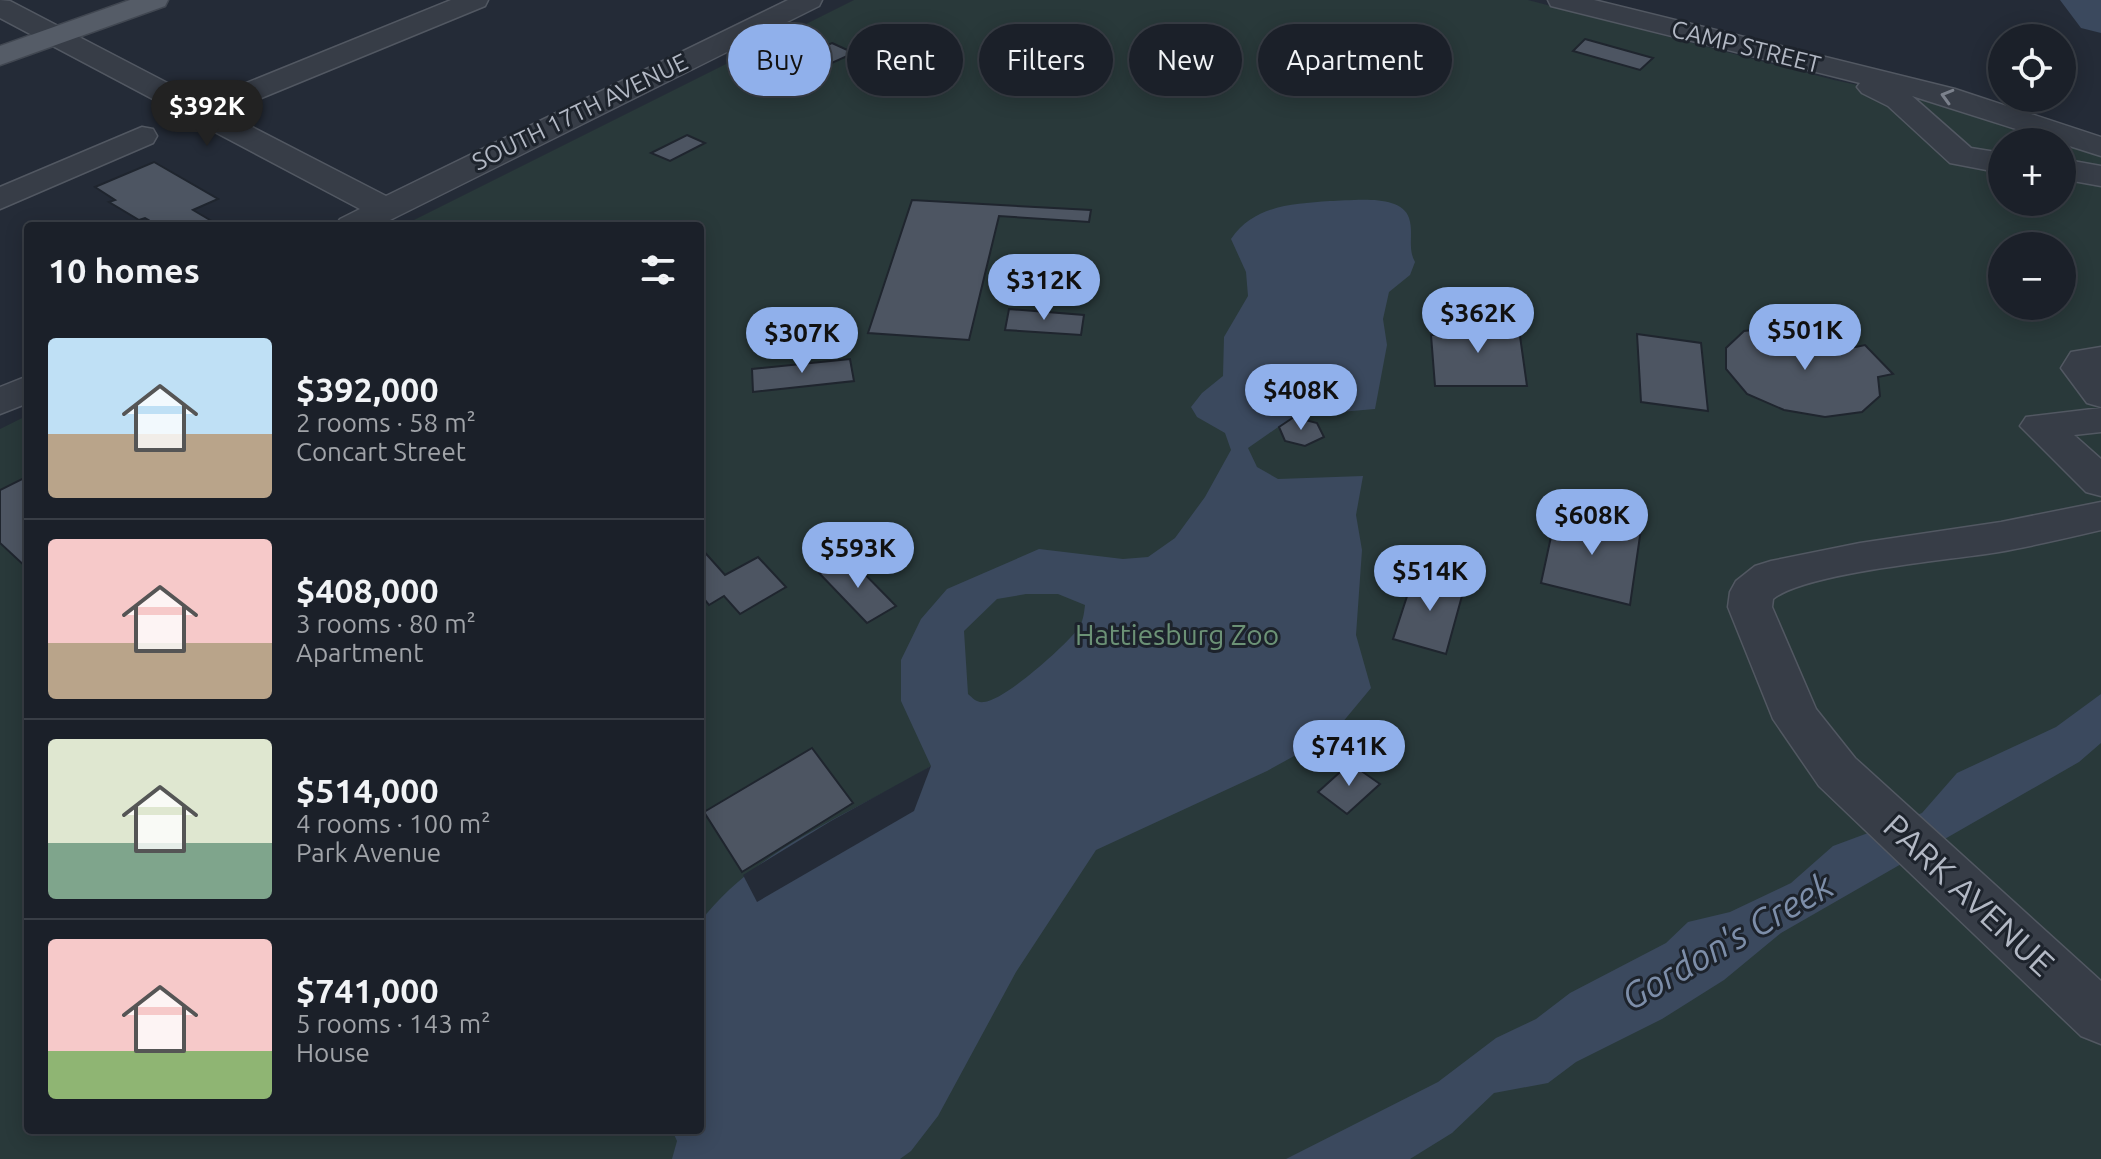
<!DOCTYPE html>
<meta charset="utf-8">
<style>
:root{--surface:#1b2029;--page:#282d35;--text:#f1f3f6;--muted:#a0a3a8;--line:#393e46;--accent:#90b0eb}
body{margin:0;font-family:Ubuntu,sans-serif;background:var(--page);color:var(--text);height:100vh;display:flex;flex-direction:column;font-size:30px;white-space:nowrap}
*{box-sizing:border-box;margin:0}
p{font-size:26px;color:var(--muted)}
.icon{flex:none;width:44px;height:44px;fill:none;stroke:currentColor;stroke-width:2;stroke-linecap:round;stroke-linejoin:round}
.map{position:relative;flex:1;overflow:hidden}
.panel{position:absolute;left:24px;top:222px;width:680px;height:912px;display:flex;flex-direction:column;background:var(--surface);border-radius:8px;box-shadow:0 4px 20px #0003,0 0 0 2px var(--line)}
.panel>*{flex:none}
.top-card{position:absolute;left:728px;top:24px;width:760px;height:72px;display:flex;gap:16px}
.controls{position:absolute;left:1988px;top:24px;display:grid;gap:16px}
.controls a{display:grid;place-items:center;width:88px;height:88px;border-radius:50%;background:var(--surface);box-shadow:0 4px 20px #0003,0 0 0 2px var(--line);font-size:40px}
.price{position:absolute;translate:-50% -68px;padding:0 18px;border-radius:28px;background:var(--accent);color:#111;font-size:26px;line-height:52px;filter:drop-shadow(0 2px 4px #0008)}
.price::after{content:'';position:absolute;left:50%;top:48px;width:24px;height:18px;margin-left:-12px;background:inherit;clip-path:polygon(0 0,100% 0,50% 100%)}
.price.current{background:#222;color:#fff}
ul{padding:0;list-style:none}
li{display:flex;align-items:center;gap:24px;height:200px;padding:0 24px}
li+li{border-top:2px solid var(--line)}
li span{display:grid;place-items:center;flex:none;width:224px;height:160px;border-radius:8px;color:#555}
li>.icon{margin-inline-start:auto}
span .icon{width:96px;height:96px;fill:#fffc;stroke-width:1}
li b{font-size:34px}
h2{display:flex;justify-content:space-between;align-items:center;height:96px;padding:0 24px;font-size:34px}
.chip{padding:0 28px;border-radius:36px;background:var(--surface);box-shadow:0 4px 20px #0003,0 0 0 2px var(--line);font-size:28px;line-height:72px}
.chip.current{background:var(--accent);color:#111}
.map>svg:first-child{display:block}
.green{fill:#29393a;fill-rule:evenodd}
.water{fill:#3b495e;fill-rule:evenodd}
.pier{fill:#242b37}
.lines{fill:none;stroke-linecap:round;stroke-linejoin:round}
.river{fill:#3b495e;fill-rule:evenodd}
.building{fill:#4d5562;stroke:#1f252e;stroke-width:2}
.minor-casing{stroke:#525862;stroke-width:3}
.major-casing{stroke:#414751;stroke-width:3}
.minor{fill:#373d47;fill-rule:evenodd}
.major{fill:#555c67;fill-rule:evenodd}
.oneway{stroke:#7b818c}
.labels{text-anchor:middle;stroke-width:6;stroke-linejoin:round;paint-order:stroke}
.far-street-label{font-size:24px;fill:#b2b8c4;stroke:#1d232c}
.park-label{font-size:28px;fill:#6c9276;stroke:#1d232c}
.near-street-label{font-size:34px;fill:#b2b8c4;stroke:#1d232c}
.near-water-label{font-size:36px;font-style:italic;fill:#7d8ea9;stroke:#1d232c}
</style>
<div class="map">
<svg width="2101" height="1159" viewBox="0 0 2101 1159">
<rect width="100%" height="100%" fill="#242b37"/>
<!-- green -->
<path class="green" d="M 854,0 L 1528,0 L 1834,80 L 1975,110 L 2101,154 L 2101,1159 L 0,1159 L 0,429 L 28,415 L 28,1130 L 700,1130 L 700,226 L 402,226 ZM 2002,142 L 2062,142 L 2062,202 L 2002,202 ZM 2002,246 L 2062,246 L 2062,306 L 2002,306 Z"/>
<!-- water -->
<path class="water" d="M 1330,201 C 1351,201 1401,193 1409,218 C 1414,233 1407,248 1415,262 L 1410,275 L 1389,292 L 1383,319 L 1387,345 L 1375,409 L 1294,416 L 1248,448 L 1257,467 L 1278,479 L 1363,476 L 1356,515 L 1362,550 L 1356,635 L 1371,688 L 1332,735 L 1267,771 L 1096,850 L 1016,972 L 938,1116 L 911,1151 L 900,1159 L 672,1159 L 677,1141 L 672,1130 L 700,1130 L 700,922 C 757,847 852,814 931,766 L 901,701 L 901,660 L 921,619 L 947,589 L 1039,549 L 1123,559 L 1148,557 L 1175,538 L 1205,497 L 1231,450 L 1225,433 L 1197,417 L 1191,407 L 1202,393 L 1223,376 L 1224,337 L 1248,296 L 1246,272 L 1231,239 C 1254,205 1292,204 1330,201 ZM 1026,594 L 1058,594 L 1085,605 C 1084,614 1083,622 1078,629 C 1064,647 1005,700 984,702 C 976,703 973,698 968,694 L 964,631 L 997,599 Z
M 2101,694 L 2101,743 L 2079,762 L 1781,933 L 1724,980 L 1662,1019 L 1576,1062 L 1548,1083 L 1494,1093 L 1452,1133 L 1410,1159 L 1286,1159 L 1438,1082 L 1496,1038 L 1536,1019 L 1570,993 L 1666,943 L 1688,922 L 1730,912 L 1791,883 L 1833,846 L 1922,813 L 1957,773 L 2056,727 Z"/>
<!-- pier -->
<path class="pier" d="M 931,766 L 914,811 L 757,902 L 743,875 L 831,821 Z"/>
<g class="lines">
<!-- river -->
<path class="river" d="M 2060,0 L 2101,0 L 2101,33 L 2081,28 Z"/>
</g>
<!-- building -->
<path class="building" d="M 1585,39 L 1653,58 L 1640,70 L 1573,51 Z
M 832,43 L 854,53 L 803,76 L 781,65 Z
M 687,135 L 705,143 L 670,161 L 651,153 Z
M 154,162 L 218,199 L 193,210 L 220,226 L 159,226 L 145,218 L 139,220 L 109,202 L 115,200 L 95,187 Z
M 912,200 L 1035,207 L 1091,210 L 1089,222 L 999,216 L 969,340 L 868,333 Z
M 1009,309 L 1084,315 L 1081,335 L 1005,330 Z
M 1434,322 L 1515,322 L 1517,336 L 1520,336 L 1527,386 L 1435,386 L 1431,335 L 1435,335 Z
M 1778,327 L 1818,335 L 1846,349 L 1865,345 L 1893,374 L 1878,377 L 1880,396 L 1862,412 L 1825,417 L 1784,410 L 1747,394 L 1726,369 L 1726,348 L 1744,331 Z
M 1637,334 L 1701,343 L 1708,411 L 1641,402 Z
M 850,359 L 854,381 L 753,392 L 752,369 Z
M 1294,417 L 1317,423 L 1324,437 L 1305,446 L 1285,441 L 1279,427 Z
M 28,476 L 28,569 L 0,543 L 0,490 Z
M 1557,509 L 1641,529 L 1630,605 L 1541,583 Z
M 700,547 L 725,575 L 758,557 L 786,587 L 740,614 L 724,596 L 709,605 L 700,594 Z
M 848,557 L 896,606 L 867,623 L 819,573 Z
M 1415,572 L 1465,585 L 1446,654 L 1393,639 Z
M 812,748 L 853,803 L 742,872 L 704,812 Z
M 1350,763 L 1380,784 L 1347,814 L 1318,792 Z"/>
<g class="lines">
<!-- minor casing -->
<g class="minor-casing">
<path id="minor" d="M 0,0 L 10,1 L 202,101 L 451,0 L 488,0 L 485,6 L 225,113 L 386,196 L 788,0 L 822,0 L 819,6 L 378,226 L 335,226 L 340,219 L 360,209 L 0,18 Z
M 1548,0 L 1594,0 L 1955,89 L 2101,137 L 2101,156 L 1912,96 L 1971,148 L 2002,153 L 2002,173 L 1950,163 L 1888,106 L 1862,93 L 1857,87 L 1860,83 L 1551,6 Z
M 142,127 L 153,129 L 157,136 L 153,143 L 0,209 L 0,187 Z
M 2062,159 L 2101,166 L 2101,186 L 2062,179 Z
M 2101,347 L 2101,407 L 2087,403 L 2061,368 L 2071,352 Z
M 28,376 L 28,403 L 0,414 L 0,387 Z
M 2101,408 L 2101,432 L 2074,435 L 2101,459 L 2101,496 L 2086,492 L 2020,426 L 2026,417 Z
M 2101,502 L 2101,530 C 2067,538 2033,546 1999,552 C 1951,560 1806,572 1773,599 L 1772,607 L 1816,709 L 1855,758 L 2101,981 L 2101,1044 L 2081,1036 L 1819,786 L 1773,719 L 1728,607 L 1730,592 L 1736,581 L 1755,566 L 1771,561 L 1860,543 L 2001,522 Z"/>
</g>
<!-- major casing -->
<g class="major-casing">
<path id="major" d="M 130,0 L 168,0 L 165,6 L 0,65 L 0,46 Z"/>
</g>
<!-- minor -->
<use href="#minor" class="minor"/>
<!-- major -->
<use href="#major" class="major"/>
</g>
<!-- one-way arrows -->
<defs><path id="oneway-chevron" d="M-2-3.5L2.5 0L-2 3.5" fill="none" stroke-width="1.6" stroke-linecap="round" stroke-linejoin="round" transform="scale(2)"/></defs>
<use class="oneway" href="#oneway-chevron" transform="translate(1947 96) rotate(-164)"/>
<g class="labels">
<!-- far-street labels -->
<g class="far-street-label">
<text transform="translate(1746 47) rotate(14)" y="8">CAMP STREET</text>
<text transform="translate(580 112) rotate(-26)" y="8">SOUTH 17TH AVENUE</text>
</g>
<!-- park labels -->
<g class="park-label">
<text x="1177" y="645">Hattiesburg Zoo</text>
</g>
<!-- near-street labels -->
<g class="near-street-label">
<text transform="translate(1969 895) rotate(43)" y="12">PARK AVENUE</text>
</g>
<!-- near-water labels -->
<g class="near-water-label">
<text transform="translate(1727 941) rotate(-30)" y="13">Gordon's Creek</text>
</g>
</g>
</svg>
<div class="controls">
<a><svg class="icon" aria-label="locate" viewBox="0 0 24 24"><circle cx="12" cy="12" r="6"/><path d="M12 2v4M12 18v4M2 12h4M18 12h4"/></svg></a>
<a>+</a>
<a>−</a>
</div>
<b class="price current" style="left:207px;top:148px">$392K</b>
<b class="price" style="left:1044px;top:322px">$312K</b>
<b class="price" style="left:1478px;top:355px">$362K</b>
<b class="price" style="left:1805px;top:372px">$501K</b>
<b class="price" style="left:802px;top:375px">$307K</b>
<b class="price" style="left:1301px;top:432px">$408K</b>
<b class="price" style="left:1592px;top:557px">$608K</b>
<b class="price" style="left:858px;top:590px">$593K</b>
<b class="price" style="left:1430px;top:613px">$514K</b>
<b class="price" style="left:1349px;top:788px">$741K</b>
<div class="top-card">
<a class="chip current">Buy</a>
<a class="chip">Rent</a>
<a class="chip">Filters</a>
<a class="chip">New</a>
<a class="chip">Apartment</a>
</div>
<section class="panel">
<h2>10 homes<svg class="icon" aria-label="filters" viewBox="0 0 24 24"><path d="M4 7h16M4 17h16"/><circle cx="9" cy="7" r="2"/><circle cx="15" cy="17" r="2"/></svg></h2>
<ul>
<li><span style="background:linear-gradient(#bfe0f5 60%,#b9a48a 0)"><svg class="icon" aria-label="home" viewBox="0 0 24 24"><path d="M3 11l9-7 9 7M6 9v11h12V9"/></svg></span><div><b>$392,000</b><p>2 rooms · 58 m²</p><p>Concart Street</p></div></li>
<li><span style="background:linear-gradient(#f6c9c9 65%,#b9a48a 0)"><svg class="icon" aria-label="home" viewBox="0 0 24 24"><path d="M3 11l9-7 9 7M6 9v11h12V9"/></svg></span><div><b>$408,000</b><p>3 rooms · 80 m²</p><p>Apartment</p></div></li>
<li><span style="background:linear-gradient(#dfe7d0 65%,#7fa58c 0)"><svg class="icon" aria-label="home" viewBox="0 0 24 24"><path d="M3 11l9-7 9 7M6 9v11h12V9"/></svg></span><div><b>$514,000</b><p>4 rooms · 100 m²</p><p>Park Avenue</p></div></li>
<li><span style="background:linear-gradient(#f6c9c9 70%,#8fb573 0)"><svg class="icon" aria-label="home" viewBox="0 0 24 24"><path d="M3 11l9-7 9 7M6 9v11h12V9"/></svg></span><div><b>$741,000</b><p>5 rooms · 143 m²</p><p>House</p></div></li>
</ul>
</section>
</div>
